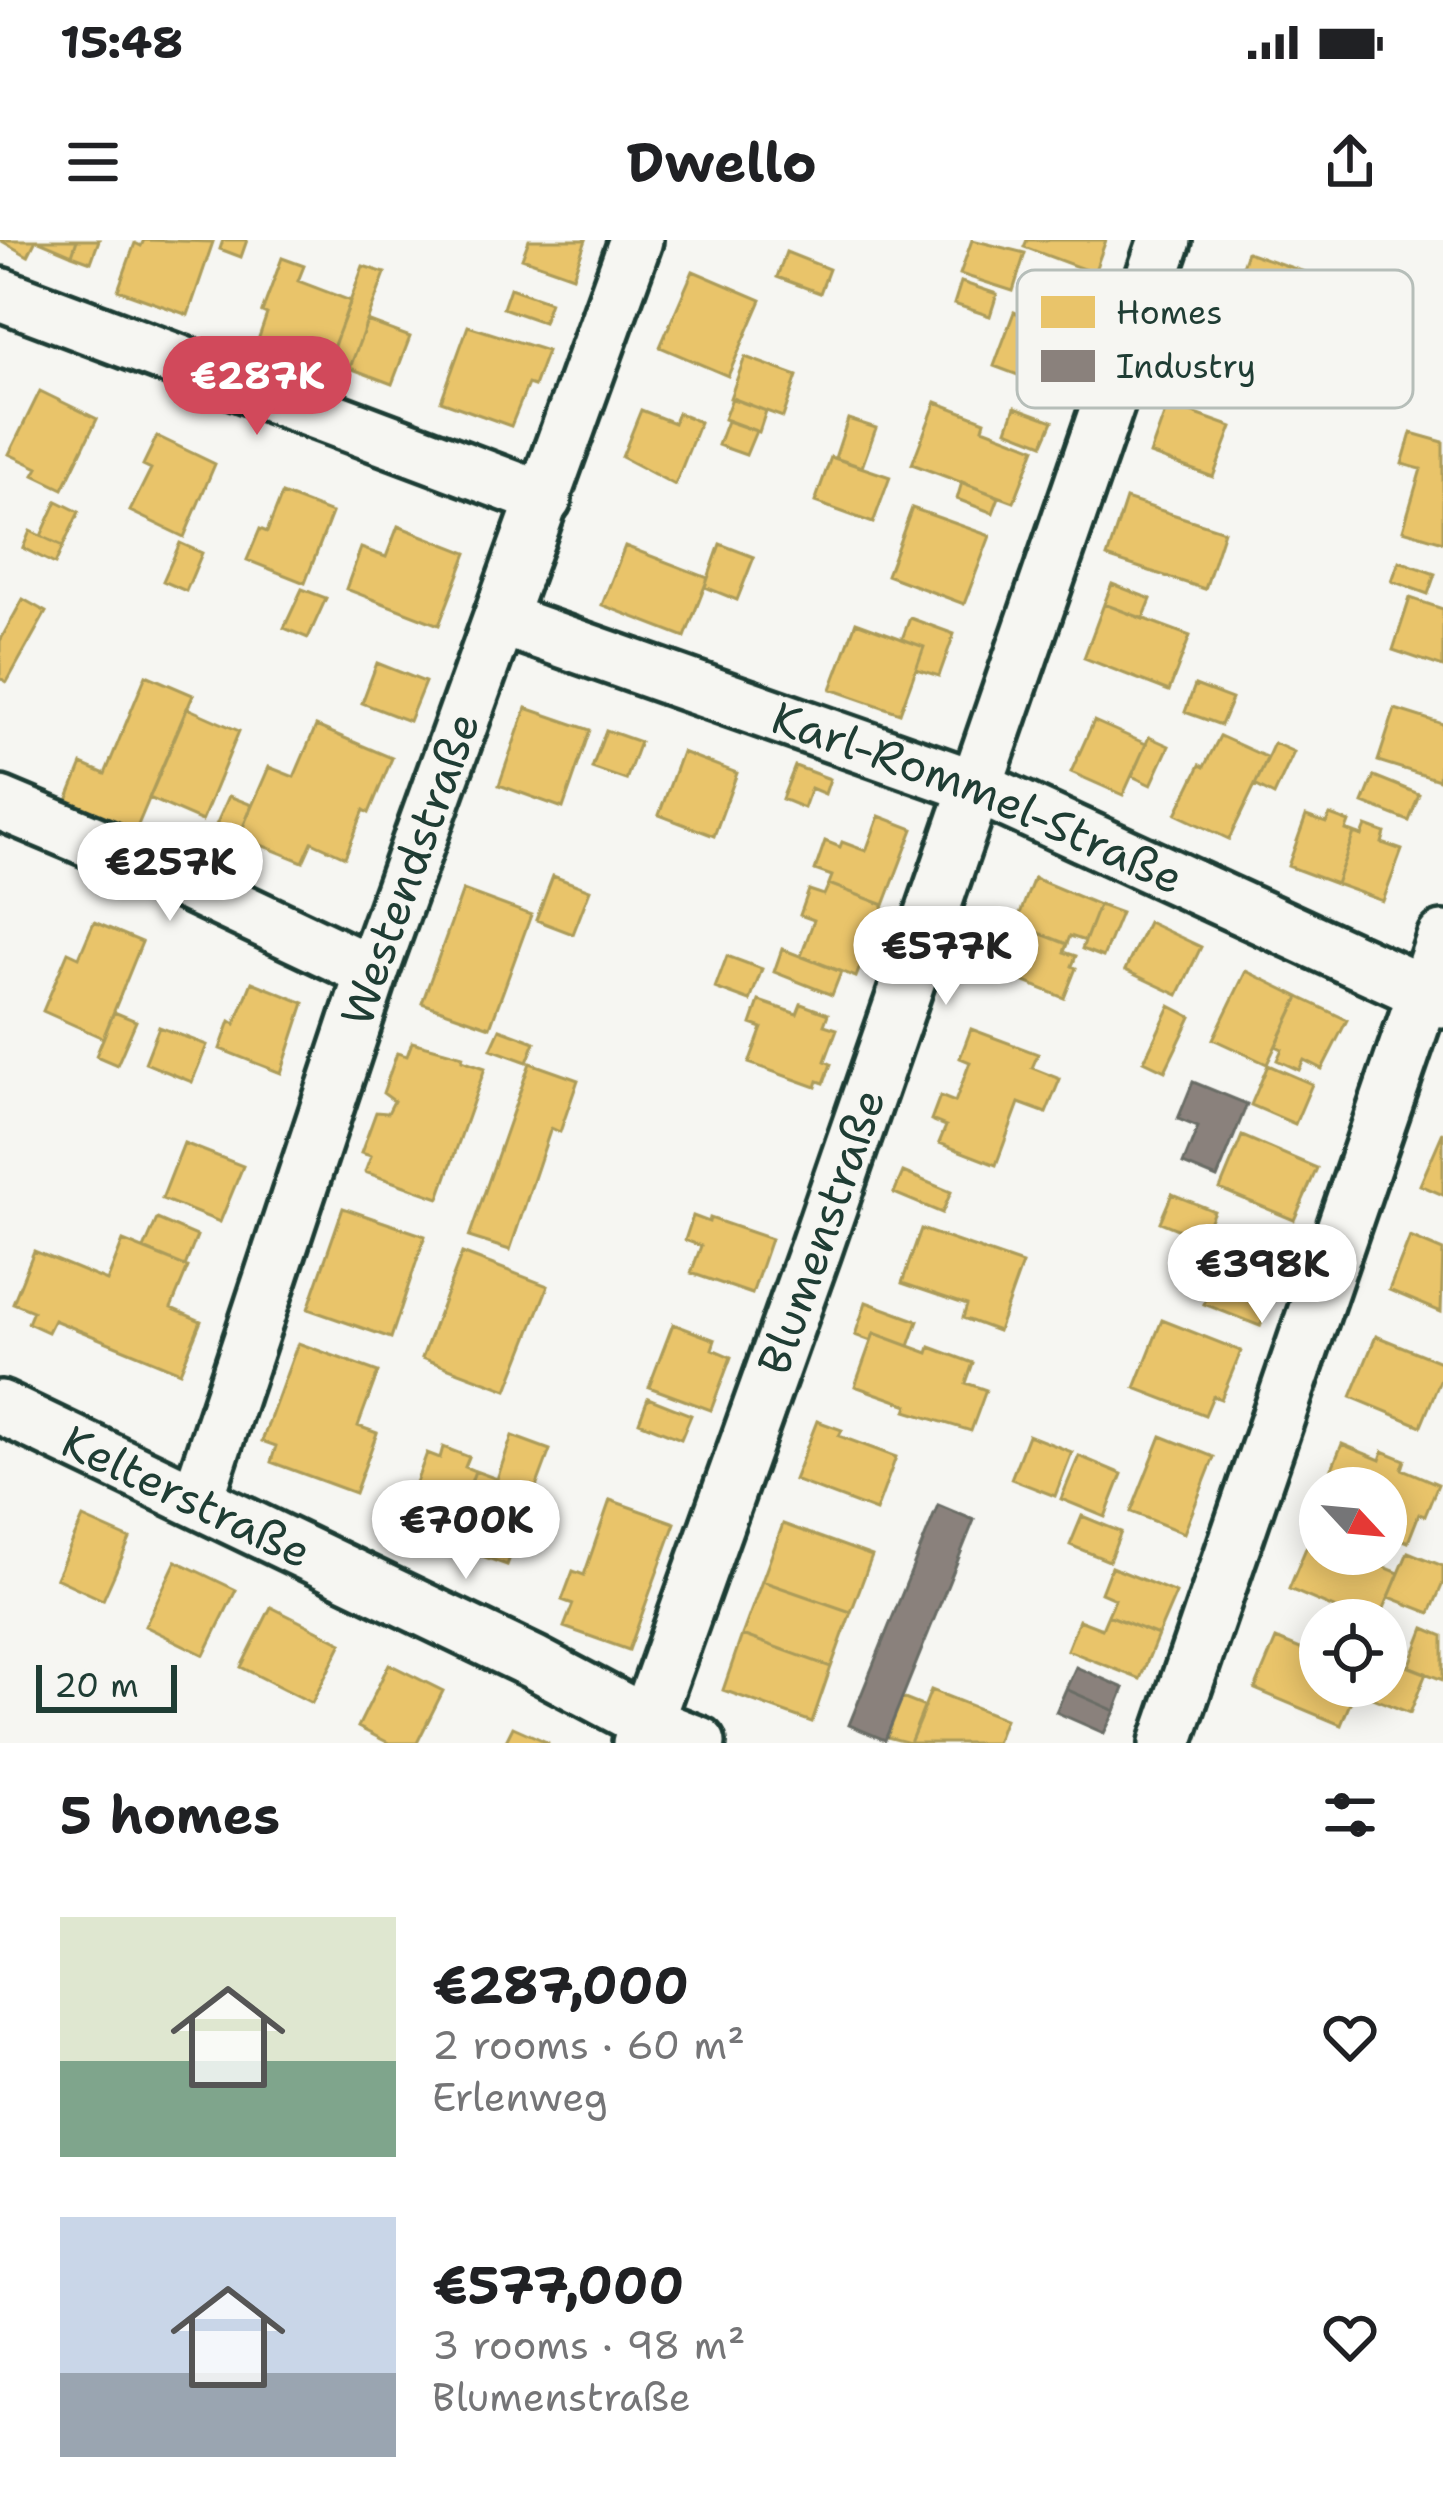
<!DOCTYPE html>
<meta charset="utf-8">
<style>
:root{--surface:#fff;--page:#f6f6f6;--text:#202124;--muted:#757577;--accent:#d1495b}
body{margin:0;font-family:"Shantell Sans",sans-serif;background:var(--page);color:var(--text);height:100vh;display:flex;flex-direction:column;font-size:45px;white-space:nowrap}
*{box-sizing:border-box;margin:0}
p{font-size:39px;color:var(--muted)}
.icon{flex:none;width:66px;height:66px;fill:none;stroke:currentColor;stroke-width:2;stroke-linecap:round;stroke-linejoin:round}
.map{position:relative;height:1503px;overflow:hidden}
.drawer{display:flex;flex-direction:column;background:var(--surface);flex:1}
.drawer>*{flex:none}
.needle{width:78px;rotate:116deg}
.fabs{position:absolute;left:1299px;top:1227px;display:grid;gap:24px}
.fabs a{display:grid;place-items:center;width:108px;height:108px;border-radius:50%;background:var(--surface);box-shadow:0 6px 30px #0003;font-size:60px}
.scale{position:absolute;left:36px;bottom:30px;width:141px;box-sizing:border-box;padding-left:12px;border:6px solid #1f3d34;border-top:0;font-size:33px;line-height:42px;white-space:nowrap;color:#1f3d34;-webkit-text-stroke:9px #f6f6f2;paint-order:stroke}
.price{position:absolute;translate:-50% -102px;padding:0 27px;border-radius:42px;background:#fff;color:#222;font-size:39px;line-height:78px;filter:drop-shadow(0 3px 6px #0008)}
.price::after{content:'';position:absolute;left:50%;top:72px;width:36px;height:27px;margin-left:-18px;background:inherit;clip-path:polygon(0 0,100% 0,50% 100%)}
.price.active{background:var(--accent);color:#fff}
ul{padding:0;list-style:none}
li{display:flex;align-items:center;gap:36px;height:300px;padding:0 60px}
li span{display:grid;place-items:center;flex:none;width:336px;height:240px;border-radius:0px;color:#555}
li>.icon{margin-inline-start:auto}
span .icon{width:144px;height:144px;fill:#fffc;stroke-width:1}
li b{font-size:51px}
h2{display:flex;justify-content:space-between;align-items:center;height:144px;padding:0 60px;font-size:51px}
.status{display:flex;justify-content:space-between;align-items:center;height:84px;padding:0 60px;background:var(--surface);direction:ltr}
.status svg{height:33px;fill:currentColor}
header{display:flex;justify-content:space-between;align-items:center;height:156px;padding:0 60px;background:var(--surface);font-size:54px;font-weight:700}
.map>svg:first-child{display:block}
.homes{fill:#e9c46a;stroke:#ac9c5a;stroke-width:3}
.industry{fill:#8a817c;stroke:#6a6d66;stroke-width:3}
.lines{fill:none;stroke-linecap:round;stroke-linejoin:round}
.minor-casing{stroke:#1f3d34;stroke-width:60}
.minor{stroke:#f6f6f2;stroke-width:51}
.labels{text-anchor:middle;stroke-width:12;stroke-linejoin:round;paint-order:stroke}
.street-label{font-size:45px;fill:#1f3d34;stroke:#f6f6f2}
.key{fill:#f6f6f2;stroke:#b6beb9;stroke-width:3}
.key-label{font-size:33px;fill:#1f3d34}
</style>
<div class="status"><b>15:48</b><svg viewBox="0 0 49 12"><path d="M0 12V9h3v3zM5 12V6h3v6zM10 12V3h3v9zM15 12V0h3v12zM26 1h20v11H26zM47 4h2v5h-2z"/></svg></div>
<header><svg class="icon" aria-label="menu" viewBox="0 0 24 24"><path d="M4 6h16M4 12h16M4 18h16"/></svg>Dwello<svg class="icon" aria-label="share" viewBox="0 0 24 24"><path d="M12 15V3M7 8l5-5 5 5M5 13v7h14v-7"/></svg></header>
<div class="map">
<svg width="1443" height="1503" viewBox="0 0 1443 1503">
<rect width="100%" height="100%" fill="#f6f6f2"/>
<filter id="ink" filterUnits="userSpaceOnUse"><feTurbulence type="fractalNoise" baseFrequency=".00833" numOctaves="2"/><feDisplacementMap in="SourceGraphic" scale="24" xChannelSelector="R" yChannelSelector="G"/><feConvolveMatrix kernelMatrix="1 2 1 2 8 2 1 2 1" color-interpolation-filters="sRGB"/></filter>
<g filter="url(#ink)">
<!-- homes -->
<path class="homes" d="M 0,0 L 36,0 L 28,16 Z
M 37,0 L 77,0 L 72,15 Z
M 77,0 L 99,0 L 91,22 L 72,15 Z
M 144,0 L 213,2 L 188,75 L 118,50 L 135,3 L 141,6 Z
M 223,0 L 247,0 L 241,17 L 220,9 Z
M 529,0 L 586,0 L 573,36 L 522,18 Z
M 972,0 L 1025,13 L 1013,51 L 960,34 Z
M 1027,0 L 1106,0 L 1094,33 L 1024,7 Z
M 786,12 L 829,29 L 820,53 L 777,37 Z
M 1247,12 L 1316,36 L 1285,114 L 1219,90 Z
M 282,18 L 304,26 L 298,41 L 351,61 L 325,128 L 257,103 L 267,74 L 262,72 Z
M 363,26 L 385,33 L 348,133 L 327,125 Z
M 693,31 L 761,60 L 728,136 L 660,107 Z
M 961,42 L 997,54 L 990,76 L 954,64 Z
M 510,48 L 550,62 L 543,82 L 503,68 Z
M 1014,72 L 1074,94 L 1055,149 L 994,126 Z
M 367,81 L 410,97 L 392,144 L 350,128 Z
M 468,86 L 547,111 L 534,146 L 528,144 L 511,186 L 441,161 Z
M 745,117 L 797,136 L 783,177 L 730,158 Z
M 40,151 L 97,179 L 63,249 L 34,235 L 38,228 L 9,214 Z
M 732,158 L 766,171 L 759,192 L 724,179 Z
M 936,162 L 985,181 L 983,188 L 1035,208 L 1014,262 L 912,224 Z
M 1168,164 L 1232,187 L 1213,237 L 1150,214 Z
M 1015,167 L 1053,181 L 1043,204 L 1007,190 Z
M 641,170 L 674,183 L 678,173 L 700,182 L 675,245 L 622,217 Z
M 848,179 L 876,188 L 862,227 L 835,218 Z
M 727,181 L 756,191 L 746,215 L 718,205 Z
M 1411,193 L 1443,202 L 1443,302 L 1403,290 L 1421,229 L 1402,224 Z
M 157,196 L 215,224 L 184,297 L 130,271 L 151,229 L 143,225 Z
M 831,217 L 890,237 L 873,283 L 815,262 Z
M 962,242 L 999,257 L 993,273 L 957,259 Z
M 282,254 L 332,273 L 305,343 L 247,320 L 260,289 L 267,292 Z
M 1126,259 L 1224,291 L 1205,349 L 1107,317 Z
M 57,261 L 79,272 L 63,306 L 41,296 Z
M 912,268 L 990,296 L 964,364 L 887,335 Z
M 398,286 L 467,313 L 439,385 L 346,349 L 361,308 L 386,317 Z
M 30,291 L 63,306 L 55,324 L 23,308 Z
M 180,303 L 202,313 L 186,351 L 163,341 Z
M 720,304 L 754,317 L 737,360 L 705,347 Z
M 625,306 L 708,338 L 685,397 L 602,365 Z
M 1399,321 L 1435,334 L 1428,354 L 1392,341 Z
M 1112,344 L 1151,359 L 1143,379 L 1104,364 Z
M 302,349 L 326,358 L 308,398 L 284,388 Z
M 1410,358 L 1443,369 L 1443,427 L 1393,410 Z
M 23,359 L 46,372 L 7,442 L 0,438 L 0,401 Z
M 1104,364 L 1190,396 L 1169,451 L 1084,418 Z
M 910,378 L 954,394 L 939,436 L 916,429 L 924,407 L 902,399 Z
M 856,382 L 924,407 L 900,473 L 831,449 Z
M 377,423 L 425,442 L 409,481 L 362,463 Z
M 146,435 L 193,455 L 135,592 L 66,563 L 82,524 L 105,534 Z
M 1195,445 L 1232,459 L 1221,485 L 1185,472 Z
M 187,468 L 239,491 L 202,581 L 149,558 Z
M 526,468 L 590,490 L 563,568 L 499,545 Z
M 1395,469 L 1443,484 L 1439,540 L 1378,521 Z
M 1094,481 L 1146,504 L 1123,555 L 1071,532 Z
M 316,486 L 392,518 L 369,573 L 364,570 L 345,617 L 312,602 L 303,622 L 239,596 L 269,527 L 294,537 Z
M 606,490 L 640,502 L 626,540 L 592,528 Z
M 1220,496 L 1268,518 L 1229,599 L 1176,574 L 1200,525 L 1204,527 Z
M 1149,497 L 1169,506 L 1151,545 L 1132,536 Z
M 1274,503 L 1294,512 L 1274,555 L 1255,545 Z
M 682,512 L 737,533 L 714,596 L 659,575 Z
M 795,526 L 830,539 L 825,554 L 811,548 L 804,568 L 782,559 Z
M 1374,536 L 1419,554 L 1409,581 L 1363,563 Z
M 229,556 L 252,565 L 237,602 L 213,592 Z
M 1330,575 L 1349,582 L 1346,590 L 1354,593 L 1336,644 L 1288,626 L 1306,576 L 1326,583 Z
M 879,576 L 913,589 L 884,665 L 829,644 L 832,636 L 815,630 L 825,601 L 840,607 L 842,602 L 866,611 Z
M 1366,586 L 1385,593 L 1382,603 L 1402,610 L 1383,661 L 1336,644 L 1354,593 L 1362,596 Z
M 553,636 L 590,650 L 573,694 L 536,680 Z
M 1034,638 L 1099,665 L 1085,701 L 1070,696 L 1067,704 L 1016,684 Z
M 829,644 L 884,665 L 856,737 L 801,716 L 814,680 L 800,675 L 809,650 L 824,655 Z
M 463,650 L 531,675 L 490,787 L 422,763 Z
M 1099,665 L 1121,673 L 1103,717 L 1082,709 Z
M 94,682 L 142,702 L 103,798 L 43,771 L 68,712 L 79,717 Z
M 1148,682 L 1201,707 L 1178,755 L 1125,730 Z
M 1016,684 L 1067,704 L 1064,712 L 1076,716 L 1072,726 L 1076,728 L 1064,758 L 998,731 Z
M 782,709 L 841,732 L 832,755 L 774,732 Z
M 727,716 L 762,729 L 750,761 L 715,748 Z
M 1246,731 L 1299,757 L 1267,824 L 1213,799 Z
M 252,742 L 304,763 L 281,833 L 220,809 L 230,781 L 235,784 Z
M 1299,757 L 1347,780 L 1322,829 L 1304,820 L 1299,830 L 1277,820 L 1282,809 L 1276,806 Z
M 759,761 L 797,774 L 801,764 L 828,774 L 824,785 L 837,789 L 825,821 L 831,824 L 824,843 L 818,841 L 816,847 L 749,823 L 762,788 L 751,784 Z
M 1170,766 L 1191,777 L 1165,831 L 1144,821 Z
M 114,772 L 136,781 L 117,825 L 96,816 Z
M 159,787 L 207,805 L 192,842 L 145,823 Z
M 500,789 L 535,802 L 527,822 L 491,809 Z
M 971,789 L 1038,814 L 1032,828 L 1060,839 L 1046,873 L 1019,863 L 996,925 L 939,903 L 946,886 L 931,880 L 940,856 L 955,862 L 970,822 L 960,818 Z
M 412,802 L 463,816 L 462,820 L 485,828 L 439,958 L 365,932 L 371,916 L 361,913 L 376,872 L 388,873 L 394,861 L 383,853 L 397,813 L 407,816 Z
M 530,823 L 578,840 L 560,892 L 551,888 L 510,1010 L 469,997 Z
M 1268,825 L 1312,844 L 1295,884 L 1251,865 Z
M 1443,892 L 1443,955 L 1420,945 Z
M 1242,896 L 1317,928 L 1294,980 L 1220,949 Z
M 184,903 L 243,926 L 220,982 L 162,959 Z
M 903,932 L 951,952 L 942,973 L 894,953 Z
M 1172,954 L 1214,971 L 1202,999 L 1160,982 Z
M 343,968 L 425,996 L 391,1098 L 308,1069 Z
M 693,976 L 709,982 L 710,978 L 771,999 L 752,1054 L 691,1033 L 701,1006 L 685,1000 Z
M 157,979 L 197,996 L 185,1026 L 144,1009 Z
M 921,989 L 1022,1024 L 998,1091 L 963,1078 L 967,1065 L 902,1043 Z
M 1410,997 L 1443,1011 L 1441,1072 L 1389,1050 Z
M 123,1001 L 188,1027 L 171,1068 L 201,1081 L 180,1132 L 54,1080 L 48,1092 L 28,1083 L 33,1071 L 13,1063 L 34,1011 L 107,1041 Z
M 1216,1003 L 1283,1030 L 1260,1086 L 1204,1064 L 1217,1035 L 1205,1031 Z
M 462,1013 L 548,1046 L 507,1150 L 422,1118 Z
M 866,1062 L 918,1081 L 909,1106 L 874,1093 L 871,1101 L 855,1095 Z
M 1162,1080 L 1241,1111 L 1221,1159 L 1213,1156 L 1205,1175 L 1135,1148 Z
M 673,1084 L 715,1100 L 712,1109 L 731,1117 L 711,1170 L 649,1147 Z
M 874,1093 L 928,1113 L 930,1107 L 973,1123 L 966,1143 L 986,1150 L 971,1191 L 906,1171 L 908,1165 L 855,1146 Z
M 1376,1096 L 1443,1123 L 1443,1133 L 1421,1186 L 1351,1157 Z
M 298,1103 L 378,1132 L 358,1186 L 377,1193 L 355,1253 L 271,1222 L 276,1206 L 262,1201 Z
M 648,1158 L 691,1175 L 681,1199 L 639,1182 Z
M 817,1181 L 842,1190 L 839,1196 L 896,1217 L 876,1271 L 794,1240 Z
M 1028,1195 L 1072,1212 L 1055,1256 L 1011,1239 Z
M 512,1196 L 550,1210 L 507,1325 L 449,1304 L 475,1231 L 497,1239 Z
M 1161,1196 L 1214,1217 L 1184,1293 L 1131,1272 Z
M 1342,1204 L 1380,1220 L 1383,1211 L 1405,1220 L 1402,1229 L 1438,1244 L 1425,1276 L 1419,1274 L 1408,1302 L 1386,1293 L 1386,1248 L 1324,1248 Z
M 443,1207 L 469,1217 L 465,1227 L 475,1231 L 449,1304 L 400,1286 L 427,1213 L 440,1218 Z
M 1079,1216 L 1122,1234 L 1105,1277 L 1061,1259 Z
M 610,1260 L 675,1283 L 629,1410 L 564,1387 L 573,1364 L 562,1360 L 573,1331 L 584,1335 Z
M 1082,1276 L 1121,1292 L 1109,1321 L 1070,1305 Z
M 83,1278 L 130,1299 L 103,1360 L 56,1338 Z
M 783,1284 L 872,1316 L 851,1372 L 762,1341 Z
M 1311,1296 L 1320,1300 L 1320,1314 L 1353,1314 L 1399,1333 L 1379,1380 L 1362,1380 L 1289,1349 Z
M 1408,1312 L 1443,1326 L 1443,1343 L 1430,1373 L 1389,1357 Z
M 176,1321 L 236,1350 L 204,1415 L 145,1386 Z
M 1111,1327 L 1176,1353 L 1158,1395 L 1108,1375 L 1115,1359 L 1101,1353 Z
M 762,1341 L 851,1372 L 831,1427 L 742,1395 Z
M 271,1367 L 342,1403 L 312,1463 L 241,1427 Z
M 1108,1375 L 1158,1395 L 1140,1439 L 1067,1410 L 1079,1380 L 1102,1389 Z
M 1424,1388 L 1443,1396 L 1443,1440 L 1409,1427 Z
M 742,1395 L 831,1427 L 812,1482 L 723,1450 Z
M 1276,1399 L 1320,1417 L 1320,1446 L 1357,1446 L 1341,1485 L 1255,1449 Z
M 1388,1418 L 1426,1433 L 1410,1473 L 1372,1458 L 1377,1446 L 1386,1446 Z
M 389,1424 L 443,1451 L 417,1503 L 389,1503 L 358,1487 Z
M 931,1450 L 1005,1479 L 996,1503 L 910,1503 Z
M 902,1458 L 925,1467 L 910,1503 L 887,1497 Z
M 513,1487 L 549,1503 L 505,1503 Z"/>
<!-- industry -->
<path class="industry" d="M 1193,842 L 1247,864 L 1217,938 L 1183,924 L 1198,887 L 1178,879 Z
M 938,1265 L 974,1280 L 885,1500 L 849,1485 Z
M 1076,1427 L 1124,1448 L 1115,1471 L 1066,1449 Z
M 1066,1449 L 1115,1471 L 1104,1493 L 1056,1472 Z"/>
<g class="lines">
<!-- minor casing -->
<g class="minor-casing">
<g id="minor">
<path d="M 0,54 L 545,259"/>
<path id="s1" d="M 500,379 L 977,547 L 1443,761"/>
<path d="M 0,563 L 131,618 L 372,732"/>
<path id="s2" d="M 0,1167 L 533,1422 L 648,1483 L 699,1503"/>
<path id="s3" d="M 197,1260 L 372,732 L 636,0"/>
<path id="s4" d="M 639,1503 L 815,1011 L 1165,0"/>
<path d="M 1166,1503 L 1443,698"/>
</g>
</g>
<!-- minor -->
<use href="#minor" class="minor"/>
</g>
</g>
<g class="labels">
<!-- street labels -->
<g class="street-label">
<text dy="16" stroke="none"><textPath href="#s1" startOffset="510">Karl-Rommel-Straße</textPath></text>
<text dy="16" stroke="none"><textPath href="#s3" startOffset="666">Westendstraße</textPath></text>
<text dy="16" stroke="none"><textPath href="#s4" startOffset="543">Blumenstraße</textPath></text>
<text dy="16" stroke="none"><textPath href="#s2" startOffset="207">Kelterstraße</textPath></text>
</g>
</g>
<!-- legend -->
<rect x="1017" y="30" width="396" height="138" rx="18" class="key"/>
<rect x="1041" y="56" width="54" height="32" fill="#e9c46a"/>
<rect x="1041" y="110" width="54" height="32" fill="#8a817c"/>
<g class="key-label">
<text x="1116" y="84">Homes</text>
<text x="1116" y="138">Industry</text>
</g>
</svg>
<div class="fabs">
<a><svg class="needle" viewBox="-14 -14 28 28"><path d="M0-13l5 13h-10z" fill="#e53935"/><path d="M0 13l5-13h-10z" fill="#757577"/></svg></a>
<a><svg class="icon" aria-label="locate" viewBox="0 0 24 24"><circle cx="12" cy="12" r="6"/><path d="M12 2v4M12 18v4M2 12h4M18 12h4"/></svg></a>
</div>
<div class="scale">20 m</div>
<b class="price active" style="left:257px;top:198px">€287K</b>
<b class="price" style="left:170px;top:684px">€257K</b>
<b class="price" style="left:946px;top:768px">€577K</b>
<b class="price" style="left:1262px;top:1086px">€398K</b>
<b class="price" style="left:466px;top:1342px">€700K</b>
</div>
<section class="drawer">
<h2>5 homes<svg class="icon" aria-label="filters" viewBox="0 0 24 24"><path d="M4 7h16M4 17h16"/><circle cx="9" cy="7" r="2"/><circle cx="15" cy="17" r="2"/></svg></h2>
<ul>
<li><span style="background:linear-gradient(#dfe7d0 60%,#7fa58c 0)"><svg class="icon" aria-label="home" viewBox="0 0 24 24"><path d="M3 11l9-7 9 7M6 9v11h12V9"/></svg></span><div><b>€287,000</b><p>2 rooms · 60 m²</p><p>Erlenweg</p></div><svg class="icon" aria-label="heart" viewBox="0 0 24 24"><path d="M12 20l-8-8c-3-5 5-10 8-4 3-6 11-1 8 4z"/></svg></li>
<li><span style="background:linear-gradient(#c9d6e8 65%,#9aa5b1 0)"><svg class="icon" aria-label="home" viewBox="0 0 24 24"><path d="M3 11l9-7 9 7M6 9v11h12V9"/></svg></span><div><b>€577,000</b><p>3 rooms · 98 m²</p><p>Blumenstraße</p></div><svg class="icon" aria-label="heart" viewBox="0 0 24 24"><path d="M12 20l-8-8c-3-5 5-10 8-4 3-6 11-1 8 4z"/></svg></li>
</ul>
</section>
